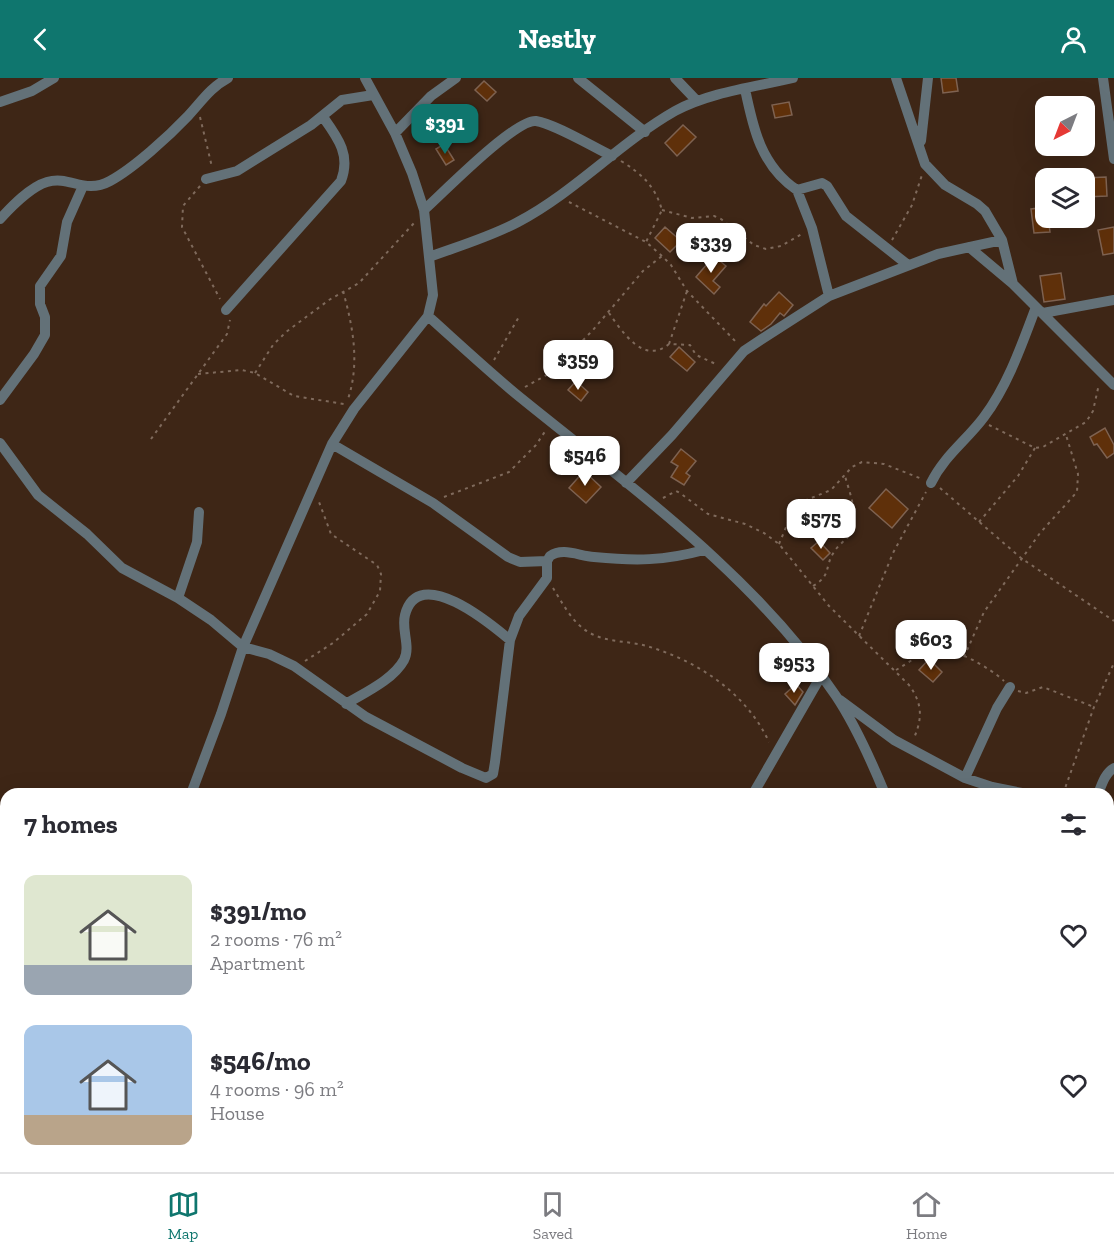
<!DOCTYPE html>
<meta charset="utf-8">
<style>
:root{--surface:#fff;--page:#f2f2f3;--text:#2b2b33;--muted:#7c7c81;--line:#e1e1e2;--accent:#0f766e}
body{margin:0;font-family:"Zilla Slab",serif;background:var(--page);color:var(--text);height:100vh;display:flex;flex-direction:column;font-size:22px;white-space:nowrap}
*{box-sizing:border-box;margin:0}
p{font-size:20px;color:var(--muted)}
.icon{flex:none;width:33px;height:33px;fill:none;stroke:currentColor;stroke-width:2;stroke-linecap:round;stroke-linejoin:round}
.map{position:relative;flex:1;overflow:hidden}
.drawer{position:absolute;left:0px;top:710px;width:1114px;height:386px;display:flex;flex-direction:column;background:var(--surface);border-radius:18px 18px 0 0;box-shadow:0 6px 24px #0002}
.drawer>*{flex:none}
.needle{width:39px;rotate:222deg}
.controls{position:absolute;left:1035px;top:18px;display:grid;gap:12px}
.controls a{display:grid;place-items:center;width:60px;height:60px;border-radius:12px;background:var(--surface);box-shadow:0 6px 24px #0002;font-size:30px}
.price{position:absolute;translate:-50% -51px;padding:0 14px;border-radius:12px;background:#fff;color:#222;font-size:20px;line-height:39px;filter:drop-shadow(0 2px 3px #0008)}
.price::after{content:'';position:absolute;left:50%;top:36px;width:18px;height:14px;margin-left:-9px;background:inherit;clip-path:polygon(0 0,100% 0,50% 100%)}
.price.selected{background:var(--accent);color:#fff}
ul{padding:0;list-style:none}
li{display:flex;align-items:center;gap:18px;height:150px;padding:0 24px}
li span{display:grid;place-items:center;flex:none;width:168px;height:120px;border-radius:12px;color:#555}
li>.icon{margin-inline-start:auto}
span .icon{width:72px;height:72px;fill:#fffc;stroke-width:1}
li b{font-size:26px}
h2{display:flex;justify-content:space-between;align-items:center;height:72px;padding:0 24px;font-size:26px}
header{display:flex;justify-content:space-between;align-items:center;height:78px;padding:0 24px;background:var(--accent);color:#fff;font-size:27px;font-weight:700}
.tab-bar{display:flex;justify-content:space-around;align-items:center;height:84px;border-top:2px solid var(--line);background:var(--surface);font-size:16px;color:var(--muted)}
.tab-bar a{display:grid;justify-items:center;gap:3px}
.tab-bar .selected{color:var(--accent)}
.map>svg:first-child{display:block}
.building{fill:#5f300a;stroke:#7e6251;stroke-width:1.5}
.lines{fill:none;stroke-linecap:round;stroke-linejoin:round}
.path{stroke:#7f6a5c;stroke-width:2;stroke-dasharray:3 4.5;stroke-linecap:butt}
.minor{stroke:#637178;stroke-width:10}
</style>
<header><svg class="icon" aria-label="back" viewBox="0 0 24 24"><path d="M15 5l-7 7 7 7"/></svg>Nestly<svg class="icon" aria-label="person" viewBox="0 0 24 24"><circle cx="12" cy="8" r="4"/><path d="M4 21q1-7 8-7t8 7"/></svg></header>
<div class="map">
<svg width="1114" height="1094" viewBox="0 0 1114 1094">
<rect width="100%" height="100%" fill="#3e2616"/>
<!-- building -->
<path class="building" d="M 941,0 L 956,0 L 958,13 L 943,15 Z
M 484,3 L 496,14 L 487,23 L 475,12 Z
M 789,24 L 792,37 L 775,40 L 772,27 Z
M 683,47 L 696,59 L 677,78 L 665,65 Z
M 444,66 L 454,82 L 446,87 L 436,71 Z
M 1106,99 L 1107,118 L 1084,119 L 1084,100 Z
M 1046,129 L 1046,140 L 1048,140 L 1050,154 L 1034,155 L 1031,131 Z
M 665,149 L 681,163 L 670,174 L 655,160 Z
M 1114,149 L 1114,175 L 1103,177 L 1098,152 Z
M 714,178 L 726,188 L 713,203 L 720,209 L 714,216 L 696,199 Z
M 1061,195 L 1065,221 L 1044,224 L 1040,198 Z
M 779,214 L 793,227 L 784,238 L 780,235 L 771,246 L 761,253 L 750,244 L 764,226 L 766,228 Z
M 679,269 L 695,284 L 687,293 L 670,279 Z
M 576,303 L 588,314 L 581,323 L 568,312 Z
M 1105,350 L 1114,367 L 1114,375 L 1107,380 L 1097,366 L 1094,367 L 1090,359 Z
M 565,365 L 575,378 L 564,384 L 556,371 Z
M 681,371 L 696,383 L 686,395 L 690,398 L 684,407 L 671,399 L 678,388 L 671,384 Z
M 584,393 L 601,409 L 586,425 L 569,410 Z
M 886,411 L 908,431 L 892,450 L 869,430 Z
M 819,463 L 830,475 L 823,482 L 811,470 Z
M 929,581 L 942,594 L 933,604 L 919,592 Z
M 796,606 L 803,614 L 795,627 L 785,616 Z"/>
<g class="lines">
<!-- path -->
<path class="path" d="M 200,39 L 212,89
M 621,83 C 642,96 655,108 662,132 L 646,164
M 200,108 L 183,128 L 182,149 L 220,221
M 569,124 L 646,164 L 662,178 L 671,187 L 687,213 L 738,266
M 662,132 L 692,140 L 714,138 L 721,141 L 754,167 L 766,171 L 781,168 L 802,156
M 892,162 L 912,127 L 922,97
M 343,213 C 353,249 360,285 348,321
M 609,235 C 623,255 644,287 669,266 L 690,267 L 696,277 L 718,287
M 669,266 L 687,213
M 494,282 L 520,237
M 255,295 L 273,267 L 286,254 L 329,222 L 359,205 L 415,144
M 198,296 L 242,292 L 255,295 L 294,318 L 344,326
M 525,309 L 552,294 L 593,252 L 643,193 L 662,178
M 989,347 L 1035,370 L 1043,369 L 1086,344 L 1093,333 L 1099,306
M 151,361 L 227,256 L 230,242
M 940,410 L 1021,480 L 1114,543
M 444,419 L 509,394 L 536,367 L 546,352
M 663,420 L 676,413 L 680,415 L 708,436 L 745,446 L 764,455 L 779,466 L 829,528 L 909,607 C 922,625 923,639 914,660
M 979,444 L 1018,398 L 1035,370
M 779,466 L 794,430 L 799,425 L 831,412 L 852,389 L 862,384 L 884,386 L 922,401
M 813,508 C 832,497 824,489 834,474 C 838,467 845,463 849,457 C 860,440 850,416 845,398
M 553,510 C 563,526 573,546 590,555 C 606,564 626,563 643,567 C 695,581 746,614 769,664
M 859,558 L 893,475 L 926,414
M 964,579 L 984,534 L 1040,455 L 1077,414 L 1078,396 L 1066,357
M 305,583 L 333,565 L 367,536 L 380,513 L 381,496 L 377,487 L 331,456 L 319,424
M 896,592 C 908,585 920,576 933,571 C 949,566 992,591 1004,603
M 1018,613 L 1026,615 L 1043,609 L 1094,629
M 1063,716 L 1094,629 L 1114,585
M 0,905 L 6,904
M 521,1089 L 527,1094
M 262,1094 L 265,1089
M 405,1094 L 409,1089"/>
<!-- minor -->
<path class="minor" d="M 578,0 L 645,54
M 675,0 L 697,23
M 896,0 L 925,86 L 945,107 L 977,126 L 985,133 L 1002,162 L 1013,206 L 1114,307
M 1103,0 L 1114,81
M 745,11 C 753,50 761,88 797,112 L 822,105 L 827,108 L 846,138 L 908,187
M 0,24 L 32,13 L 54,0
M 395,55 L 431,18 L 456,0
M 921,63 L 928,0
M 206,101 L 237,93 L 311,47 L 342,22 L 373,17
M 797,112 L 812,150 L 829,218
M 424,132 C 442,116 515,41 536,43 C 555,46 593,69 612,78
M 0,141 C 12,128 30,109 47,104 C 70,97 84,117 110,103 C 134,90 169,58 188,38 C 201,24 211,9 228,0
M 969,169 L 1013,206
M 429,179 C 459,168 490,159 518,144 C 575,114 619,65 675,33 C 710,14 755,9 793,0
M 226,232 L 341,103 C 351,77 338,60 323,39
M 1043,235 L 1114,222
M 428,238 C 457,264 486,291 516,316 C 629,408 754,496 836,618 C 856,648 871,682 885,716
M 0,322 L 34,276 L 45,257 L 45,239 L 40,226 L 40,208 L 61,178 L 67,144 L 83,108
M 0,365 L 38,417 L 87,456 L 122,490 L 178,520 L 211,542 L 243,569 L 269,576 L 294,588 L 366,639 L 462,690 L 486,700 L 493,696 L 495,684 L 510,562 L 519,538 L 547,500 L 547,483 L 550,478 C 563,469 579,478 594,479 C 635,483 664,483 704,472
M 332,366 L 433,425 L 508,479 L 520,484 L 547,483
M 626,405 L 672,357 L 744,273 L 762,261 L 829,218 L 938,176 L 1002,162
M 931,405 C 944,378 967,362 984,339 C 1008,307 1022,266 1036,229
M 178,520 L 197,464 L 199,434
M 840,622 L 894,662 L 965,700 L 992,709 L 1027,716
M 346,626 C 364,615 393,602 404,582 C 411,568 401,552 405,537 C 418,485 491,546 510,562
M 965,700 L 997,630 L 1010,609
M 191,716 L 221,636 L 243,569 L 332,366 L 354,331 L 428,238 L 433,217 L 424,132 L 412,95 L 395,55 L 365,0
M 753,716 L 821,598
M 1098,716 C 1102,706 1105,695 1114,690
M 1108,750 L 1114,756
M 1108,772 L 1114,767
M 0,815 L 6,814
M 1108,843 L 1114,844
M 1108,940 L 1114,942
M 1108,973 L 1114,968
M 0,1012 L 6,1007
M 1108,1028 L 1114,1025
M 0,1060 L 6,1061
M 778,1089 L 781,1094
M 81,1094 L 82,1089
M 849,1094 L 859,1089
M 930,1094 L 934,1089
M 942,1094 L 950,1089
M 1069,1094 L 1070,1089"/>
</g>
</svg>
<div class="controls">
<a><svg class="needle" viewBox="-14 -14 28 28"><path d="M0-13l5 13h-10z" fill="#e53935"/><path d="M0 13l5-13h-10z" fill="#7c7c81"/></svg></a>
<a><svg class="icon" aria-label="layers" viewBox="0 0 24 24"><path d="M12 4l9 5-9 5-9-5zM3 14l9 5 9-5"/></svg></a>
</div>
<b class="price selected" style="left:445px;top:77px">$391</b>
<b class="price" style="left:711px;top:196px">$339</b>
<b class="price" style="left:578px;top:313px">$359</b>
<b class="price" style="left:585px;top:409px">$546</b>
<b class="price" style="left:821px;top:472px">$575</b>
<b class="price" style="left:931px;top:593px">$603</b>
<b class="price" style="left:794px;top:616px">$953</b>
<section class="drawer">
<h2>7 homes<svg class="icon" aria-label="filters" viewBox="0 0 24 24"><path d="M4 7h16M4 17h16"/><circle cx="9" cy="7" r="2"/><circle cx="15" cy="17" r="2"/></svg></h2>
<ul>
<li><span style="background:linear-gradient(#dfe7d0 75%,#9aa5b1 0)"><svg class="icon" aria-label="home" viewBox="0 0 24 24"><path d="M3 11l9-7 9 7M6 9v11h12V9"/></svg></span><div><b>$391/mo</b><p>2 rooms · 76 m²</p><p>Apartment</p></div><svg class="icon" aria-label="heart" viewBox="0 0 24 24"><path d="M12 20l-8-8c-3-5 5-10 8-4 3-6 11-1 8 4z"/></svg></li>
<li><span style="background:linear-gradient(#a9c7e8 75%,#b9a48a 0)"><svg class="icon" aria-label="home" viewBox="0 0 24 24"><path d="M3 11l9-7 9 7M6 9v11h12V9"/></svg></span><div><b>$546/mo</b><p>4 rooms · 96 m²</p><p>House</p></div><svg class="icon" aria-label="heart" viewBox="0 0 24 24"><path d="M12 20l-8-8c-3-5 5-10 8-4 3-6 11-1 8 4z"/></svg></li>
</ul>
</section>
</div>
<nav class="tab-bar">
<a class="selected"><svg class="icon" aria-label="map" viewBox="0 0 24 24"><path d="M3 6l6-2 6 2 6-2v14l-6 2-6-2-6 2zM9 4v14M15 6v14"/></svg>Map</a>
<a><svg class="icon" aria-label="saved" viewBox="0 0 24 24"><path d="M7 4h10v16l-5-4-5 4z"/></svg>Saved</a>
<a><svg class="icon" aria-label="home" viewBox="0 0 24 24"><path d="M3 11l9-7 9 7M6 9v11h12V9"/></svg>Home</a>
</nav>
